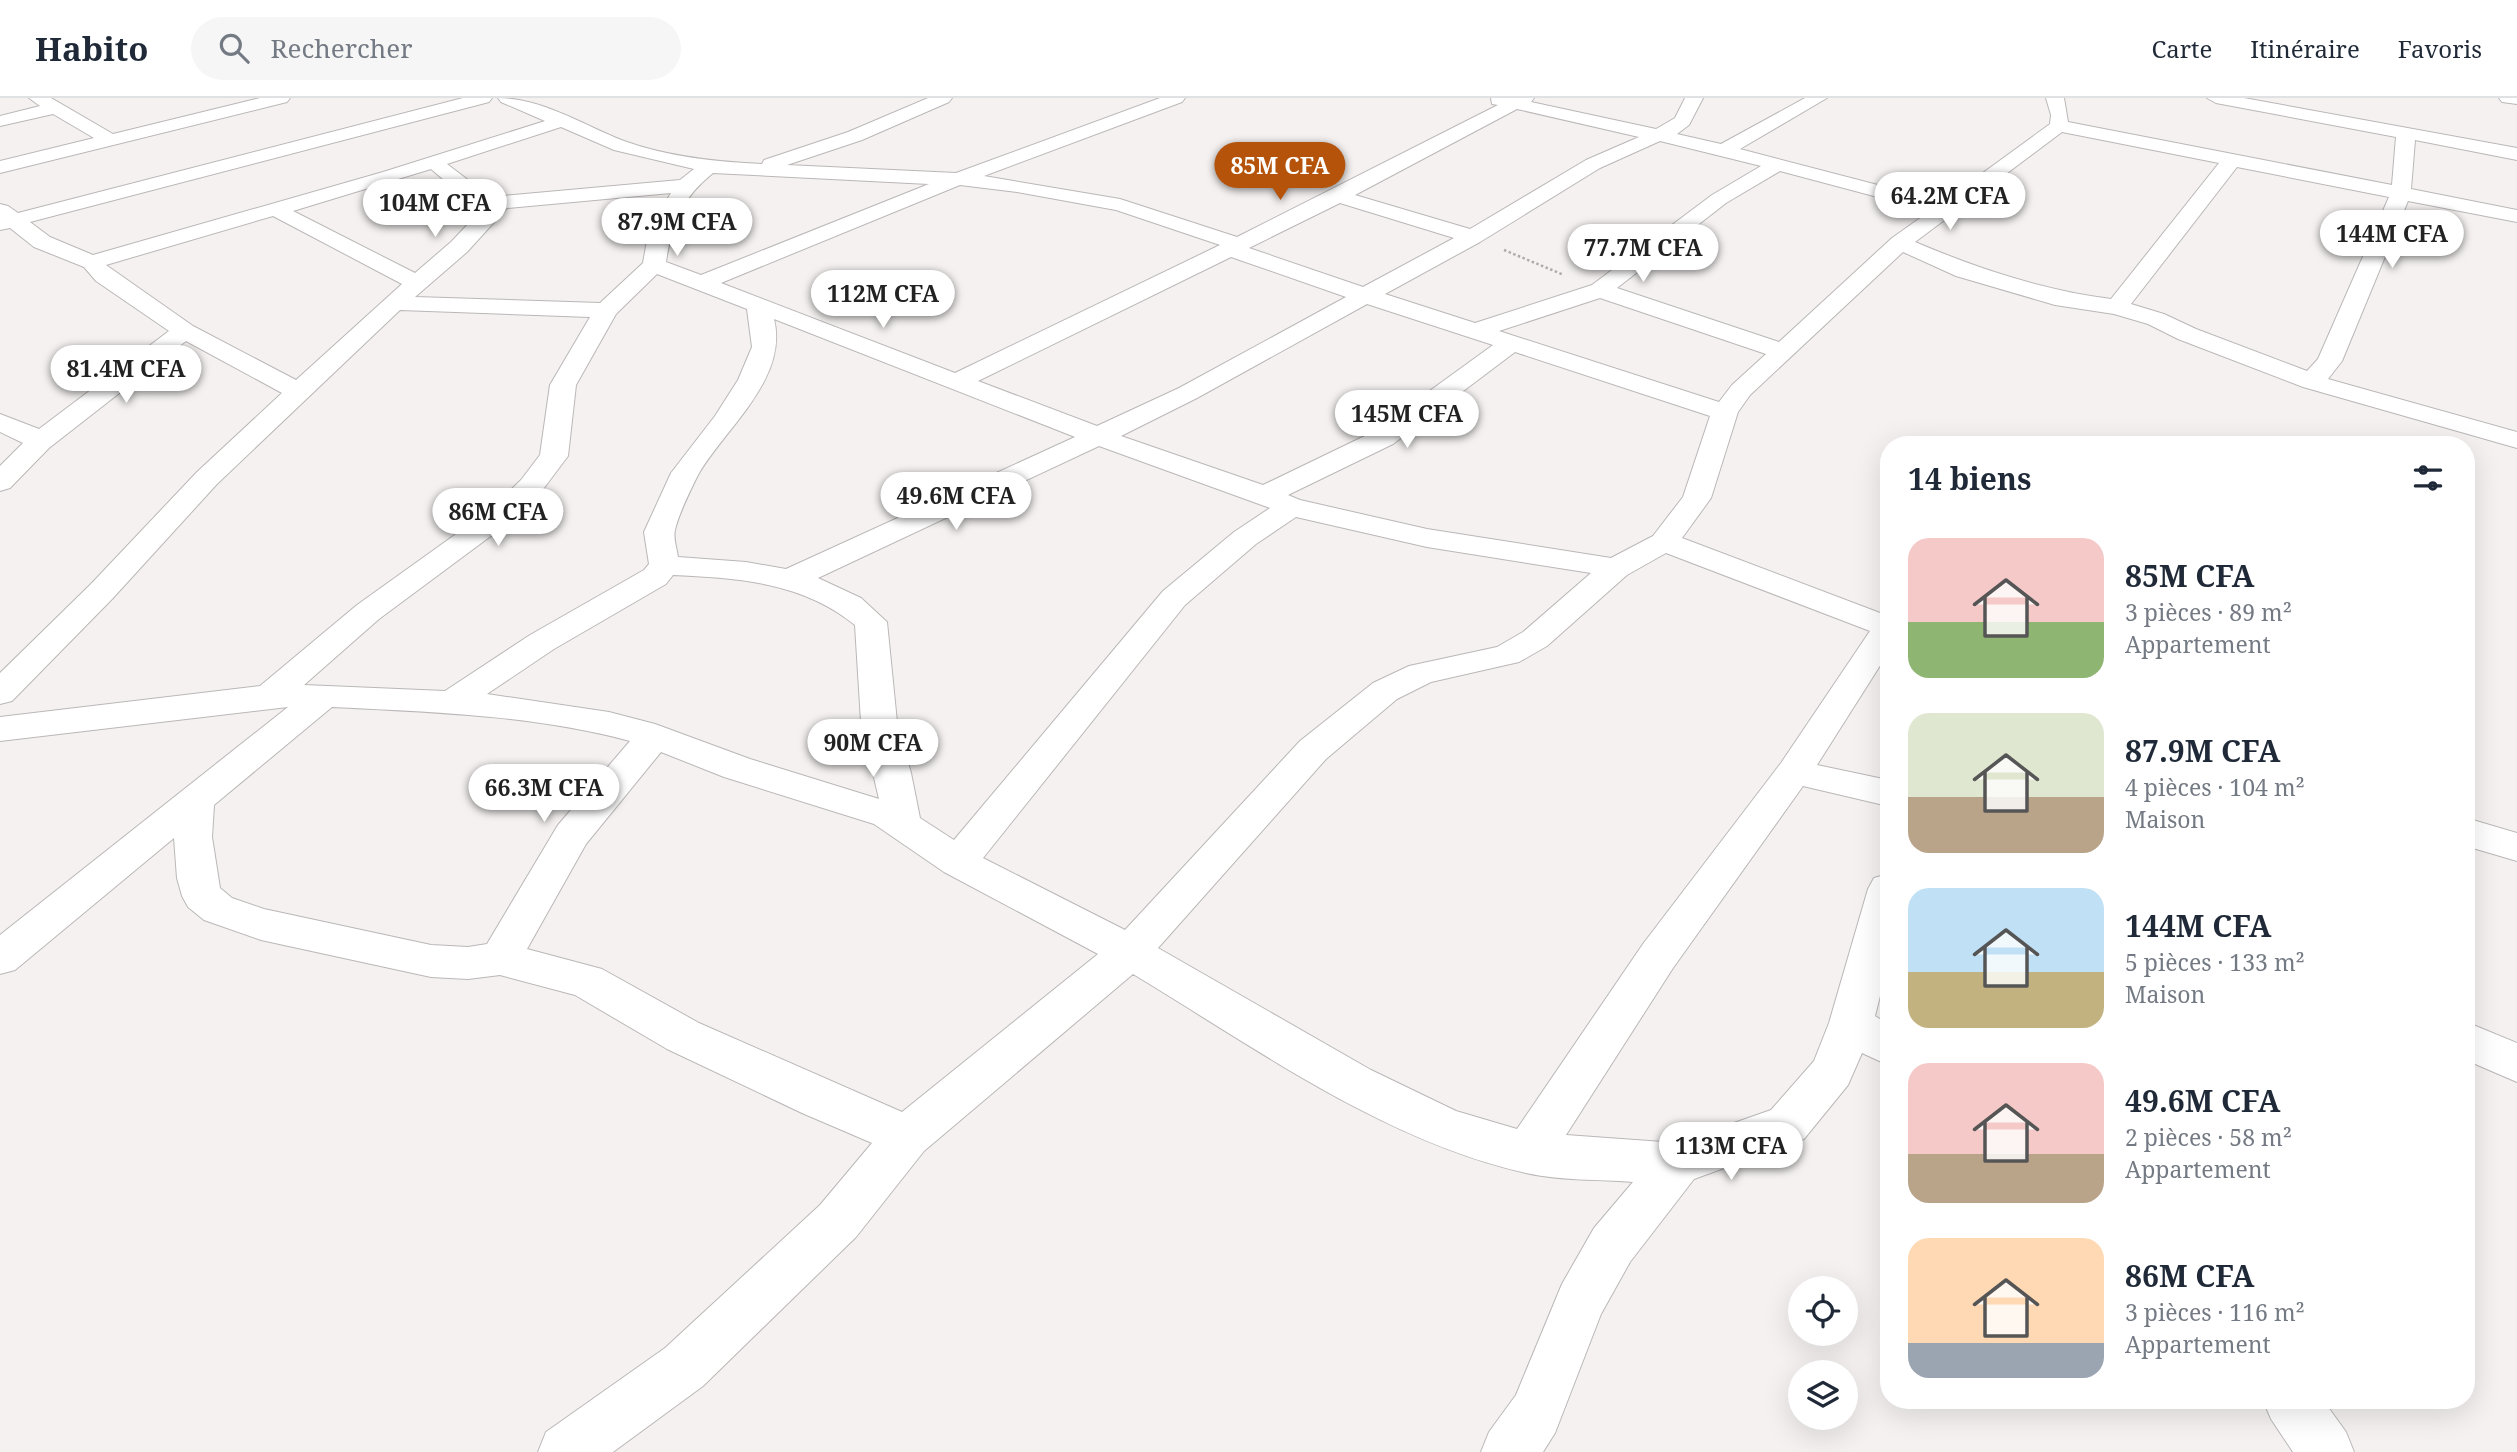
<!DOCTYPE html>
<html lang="fr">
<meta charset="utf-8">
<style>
:root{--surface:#fff;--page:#f6f6f7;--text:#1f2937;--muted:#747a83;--line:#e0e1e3;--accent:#b45309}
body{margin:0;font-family:"Noto Serif",serif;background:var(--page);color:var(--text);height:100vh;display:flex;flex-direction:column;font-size:26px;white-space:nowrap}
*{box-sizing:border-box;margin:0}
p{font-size:23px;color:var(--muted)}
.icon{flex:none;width:38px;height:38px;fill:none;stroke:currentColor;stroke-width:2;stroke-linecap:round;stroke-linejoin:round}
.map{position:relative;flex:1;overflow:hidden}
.panel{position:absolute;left:1880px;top:338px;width:595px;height:973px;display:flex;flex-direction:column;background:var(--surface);border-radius:28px;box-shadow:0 7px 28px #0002}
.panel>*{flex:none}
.controls{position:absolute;left:1788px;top:1178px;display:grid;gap:14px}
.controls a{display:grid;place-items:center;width:70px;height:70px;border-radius:50%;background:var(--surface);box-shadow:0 7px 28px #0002;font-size:35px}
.price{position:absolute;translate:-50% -60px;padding:0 16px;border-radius:24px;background:#fff;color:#222;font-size:23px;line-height:46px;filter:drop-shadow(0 2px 4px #0008)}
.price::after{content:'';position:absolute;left:50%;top:42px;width:21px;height:16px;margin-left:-10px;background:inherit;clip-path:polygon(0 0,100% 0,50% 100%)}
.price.selected{background:var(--accent);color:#fff}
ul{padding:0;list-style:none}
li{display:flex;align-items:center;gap:21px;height:175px;padding:0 28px}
li span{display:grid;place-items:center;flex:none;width:196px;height:140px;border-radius:21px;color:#555}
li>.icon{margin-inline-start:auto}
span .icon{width:84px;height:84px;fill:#fffc;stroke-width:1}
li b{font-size:30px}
h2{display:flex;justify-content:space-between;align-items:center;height:84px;padding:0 28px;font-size:30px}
header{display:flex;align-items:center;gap:42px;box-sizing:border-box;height:98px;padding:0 35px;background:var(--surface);border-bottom:2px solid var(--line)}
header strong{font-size:33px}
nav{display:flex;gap:38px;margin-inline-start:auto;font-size:24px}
.search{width:490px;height:63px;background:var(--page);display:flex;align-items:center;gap:18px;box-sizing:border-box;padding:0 24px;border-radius:38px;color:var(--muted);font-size:26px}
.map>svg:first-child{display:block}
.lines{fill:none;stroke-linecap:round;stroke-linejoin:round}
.minor-casing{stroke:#bbb7b7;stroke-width:2}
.path{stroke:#aeabab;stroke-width:2.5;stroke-dasharray:2.5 2.5;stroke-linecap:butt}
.minor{fill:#fff;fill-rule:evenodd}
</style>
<header>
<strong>Habito</strong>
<div class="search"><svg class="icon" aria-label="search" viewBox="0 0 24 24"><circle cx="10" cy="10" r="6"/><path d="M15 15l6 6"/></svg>Rechercher</div>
<nav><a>Carte</a><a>Itinéraire</a><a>Favoris</a></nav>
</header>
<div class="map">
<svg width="2517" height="1354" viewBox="0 0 2517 1354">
<rect width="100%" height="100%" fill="#f5f1f1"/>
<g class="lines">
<!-- minor casing -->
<g class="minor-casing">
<path id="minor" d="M 29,0 L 51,0 L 113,36 L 260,0 L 290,0 L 287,4 L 0,75 L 0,63 L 94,40 L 53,16 L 0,28 L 0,18 L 40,8 Z
M 463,0 L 492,0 L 489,4 L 30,124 L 50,139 L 93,157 L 383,74 L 545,23 L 501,4 L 498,0 C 542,0 583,27 624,43 C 668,59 716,64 762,66 L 764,62 L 848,34 L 928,0 L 952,0 L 949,4 L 862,42 L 787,67 L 956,75 L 1160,0 L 1185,0 L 1182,4 L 984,78 L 1120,101 L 1237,139 L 1498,7 L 1492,6 L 1491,0 L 1534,0 L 1531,4 L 1656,31 L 1675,20 L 1685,0 L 1703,0 L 1689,27 L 1677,36 L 1721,46 L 1805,0 L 1827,0 L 1740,51 L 1943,104 L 2050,26 L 2051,17 L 2046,0 L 2064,0 L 2068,24 L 2392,87 L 2396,39 L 2216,5 L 2207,0 L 2244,0 L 2517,50 L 2517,62 L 2415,42 L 2411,91 L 2517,112 L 2517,124 L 2408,103 L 2342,263 L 2328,281 L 2517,334 L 2517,350 L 2303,289 L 2178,241 L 2148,226 L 2114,216 L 2055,207 L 1956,178 L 1903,154 L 1750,297 L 1738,314 L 1711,400 L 1682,440 L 1888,518 L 1888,555 L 1817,667 L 1888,682 L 1888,708 L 1803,688 L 1673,870 L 1566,1037 L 1677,1045 L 1771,1012 L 1814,963 L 1829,925 L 1868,791 L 1874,780 L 1888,776 L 1888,866 L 1875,918 L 1888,926 L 1888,967 L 1862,955 L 1848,987 L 1804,1041 L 1694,1081 L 1630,1164 L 1601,1216 L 1555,1335 L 1543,1354 L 1481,1354 L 1489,1334 L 1516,1297 L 1562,1186 L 1594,1130 L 1633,1084 C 1598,1081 1560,1083 1526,1075 C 1384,1043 1256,950 1133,876 L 924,1053 L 856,1139 L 703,1288 L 613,1354 L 538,1354 L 546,1334 L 665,1250 L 820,1107 L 872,1045 L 802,1015 L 667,951 L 575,897 L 500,877 L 468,881 L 431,879 L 261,842 L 204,822 L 188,809 L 182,798 L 177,780 L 174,740 L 15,872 L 0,876 L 0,837 L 288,609 L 0,643 L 0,619 L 260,588 L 357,507 L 491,411 L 521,382 L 540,357 L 550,287 L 590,219 L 400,212 L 217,386 L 113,500 L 12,603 L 0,606 L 0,575 L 91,486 L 197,374 L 282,295 L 186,243 L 49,350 L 10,390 L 0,393 L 0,368 L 23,345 L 0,334 L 0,316 L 39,331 L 169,233 L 96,183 L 84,169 L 34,149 L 10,130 L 0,132 L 0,106 L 8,108 L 18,115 ZM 1517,11 L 1639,39 L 1586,62 L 1470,131 L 1355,97 ZM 561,29 L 614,52 L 694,71 L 680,82 L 502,98 L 472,85 L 447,66 ZM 2062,34 L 2219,65 L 2111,201 C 2042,192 1979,171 1915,144 ZM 1660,43 L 1761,68 L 1712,97 L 1592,187 L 1475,225 L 1385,196 L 1480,144 L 1600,70 ZM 2237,69 L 2389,99 L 2318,261 L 2307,273 L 2196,231 L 2164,216 L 2131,206 ZM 431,71 L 457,93 L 487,106 L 451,144 L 415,175 L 293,113 ZM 1780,73 L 1930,113 L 1892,140 L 1779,244 L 1617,190 L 1726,105 ZM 713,75 L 929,86 L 701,177 L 666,164 C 672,124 682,100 713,75 ZM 960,87 L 1017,94 L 1116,112 L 1220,147 L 955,275 L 721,185 ZM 671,95 L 649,131 L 643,165 L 600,205 L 415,199 L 467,154 L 507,110 ZM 1340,105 L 1454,140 L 1363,189 L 1249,150 ZM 273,118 L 402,186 L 296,282 L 193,228 L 106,167 ZM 1231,159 L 1346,199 L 1179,290 L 1097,328 L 978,283 ZM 657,176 L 747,211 L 752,249 L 738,282 L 715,318 L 671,375 L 644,434 L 649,466 L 644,472 L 530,537 L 445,593 L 304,587 L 379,521 L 511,423 L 541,394 L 568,358 L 576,287 L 616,216 ZM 1600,200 L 1766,256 L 1732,287 L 1719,304 L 1499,233 ZM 1367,206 L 1493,247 L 1373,334 L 1263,387 L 1121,338 L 1197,300 ZM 774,221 L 1075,339 L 786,471 L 746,464 L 678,459 C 677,451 673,440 675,432 C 679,415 690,393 698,377 C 724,331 789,281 774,221 ZM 1515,254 L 1710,318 L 1683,399 L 1653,438 L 1611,460 L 1427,431 L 1300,402 L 1288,397 L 1393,346 ZM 1099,348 L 1270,410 L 1234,434 L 1163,493 L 954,742 L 920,720 L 911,675 L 897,624 L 887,524 L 861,500 L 818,480 ZM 1296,419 L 1427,449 L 1591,475 L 1523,534 L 1497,549 L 1409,568 L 1373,585 L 1300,643 L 1125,832 L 983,760 L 1185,507 L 1256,446 ZM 1666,455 L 1870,533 L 1781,665 L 1643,846 L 1517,1031 L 1456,1013 L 1371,972 L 1158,850 L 1326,661 L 1397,601 L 1431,584 L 1519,564 L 1547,548 L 1627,477 ZM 673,477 C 738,480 802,484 855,527 L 861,624 L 879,701 L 750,661 L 655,626 L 609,614 L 487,596 L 554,551 L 666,486 ZM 332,609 C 432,614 533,617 630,643 L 558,727 L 487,846 L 468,849 L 431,847 L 264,811 L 232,800 L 220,790 L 212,739 L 214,707 ZM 661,654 L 724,679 L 874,726 L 944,774 L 1098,856 L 902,1014 L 699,925 L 602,871 L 527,851 L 586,746 Z
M 2499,0 L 2517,0 L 2517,6 L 2502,4 Z
M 2466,720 L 2517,735 L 2517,763 L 2466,748 Z
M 2466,924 L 2517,945 L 2517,984 L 2466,962 Z
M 2263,1302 L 2323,1302 L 2346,1334 L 2354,1354 L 2293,1354 L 2271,1321 Z"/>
</g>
<!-- path -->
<path class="path" d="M 1504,152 L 1564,177"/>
<!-- minor -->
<use href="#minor" class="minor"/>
</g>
</svg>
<div class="controls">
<a><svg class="icon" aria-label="locate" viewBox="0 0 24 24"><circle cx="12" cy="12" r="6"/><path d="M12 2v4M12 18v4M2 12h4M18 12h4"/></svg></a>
<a><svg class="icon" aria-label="layers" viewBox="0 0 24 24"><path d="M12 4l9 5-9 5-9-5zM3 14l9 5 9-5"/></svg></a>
</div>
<b class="price selected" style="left:1280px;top:104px">85M CFA</b>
<b class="price" style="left:1950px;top:134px">64.2M CFA</b>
<b class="price" style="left:435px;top:141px">104M CFA</b>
<b class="price" style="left:677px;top:160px">87.9M CFA</b>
<b class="price" style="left:2392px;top:172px">144M CFA</b>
<b class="price" style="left:1643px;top:186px">77.7M CFA</b>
<b class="price" style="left:883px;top:232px">112M CFA</b>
<b class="price" style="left:126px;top:307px">81.4M CFA</b>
<b class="price" style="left:1407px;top:352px">145M CFA</b>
<b class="price" style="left:956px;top:434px">49.6M CFA</b>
<b class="price" style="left:498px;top:450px">86M CFA</b>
<b class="price" style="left:873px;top:681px">90M CFA</b>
<b class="price" style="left:544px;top:726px">66.3M CFA</b>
<b class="price" style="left:1731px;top:1084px">113M CFA</b>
<section class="panel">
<h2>14 biens<svg class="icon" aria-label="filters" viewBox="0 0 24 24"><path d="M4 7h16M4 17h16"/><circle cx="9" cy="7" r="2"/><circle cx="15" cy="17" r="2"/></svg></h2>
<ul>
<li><span style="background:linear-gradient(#f6c9c9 60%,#8fb573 0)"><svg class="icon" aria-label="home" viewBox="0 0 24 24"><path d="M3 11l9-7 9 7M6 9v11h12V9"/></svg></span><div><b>85M CFA</b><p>3 pièces · 89 m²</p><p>Appartement</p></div></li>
<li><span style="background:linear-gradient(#dfe7d0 60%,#b9a48a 0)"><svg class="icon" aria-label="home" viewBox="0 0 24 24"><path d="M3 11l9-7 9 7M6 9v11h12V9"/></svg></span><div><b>87.9M CFA</b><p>4 pièces · 104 m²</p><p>Maison</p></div></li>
<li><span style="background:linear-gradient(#bfe0f5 60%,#c2b280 0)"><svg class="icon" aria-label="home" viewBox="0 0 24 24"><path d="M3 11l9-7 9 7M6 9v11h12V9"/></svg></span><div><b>144M CFA</b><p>5 pièces · 133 m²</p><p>Maison</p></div></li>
<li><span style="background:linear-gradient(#f6c9c9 65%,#b9a48a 0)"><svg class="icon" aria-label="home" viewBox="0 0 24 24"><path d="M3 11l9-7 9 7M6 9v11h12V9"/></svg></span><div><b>49.6M CFA</b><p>2 pièces · 58 m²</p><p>Appartement</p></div></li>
<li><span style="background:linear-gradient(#ffd9b3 75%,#9aa5b1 0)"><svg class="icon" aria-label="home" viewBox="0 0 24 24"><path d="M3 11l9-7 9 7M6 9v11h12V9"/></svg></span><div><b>86M CFA</b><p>3 pièces · 116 m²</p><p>Appartement</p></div></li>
</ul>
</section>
</div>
